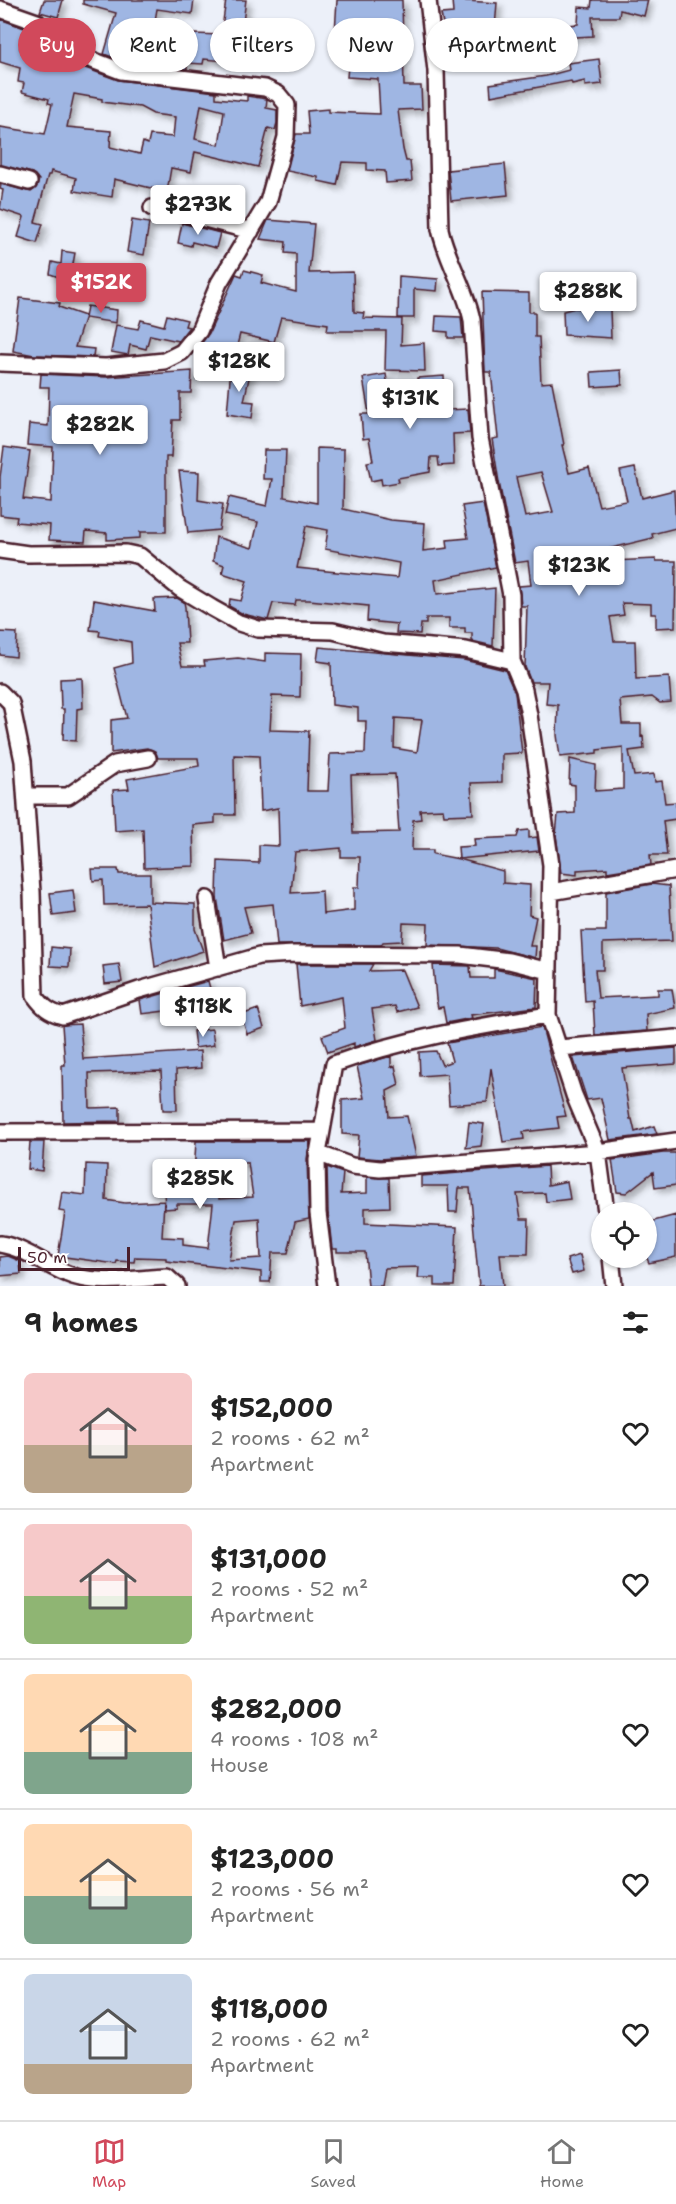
<!DOCTYPE html>
<meta charset="utf-8">
<style>
:root{--surface:#fff;--page:#f6f6f6;--text:#222;--muted:#767676;--line:#e0e0e0;--accent:#d1495b}
body{margin:0;font-family:"Shantell Sans",sans-serif;background:var(--page);color:var(--text);height:100vh;display:flex;flex-direction:column;font-size:22px;white-space:nowrap}
*{box-sizing:border-box;margin:0}
p{font-size:20px;color:var(--muted)}
.icon{flex:none;width:33px;height:33px;fill:none;stroke:currentColor;stroke-width:2;stroke-linecap:round;stroke-linejoin:round}
.map{position:relative;height:1286px;overflow:hidden}
.details{display:flex;flex-direction:column;background:var(--surface);flex:1}
.details>*{flex:none}
.guide{position:absolute;left:18px;top:18px;width:640px;height:54px;display:flex;gap:12px}
.fabs{position:absolute;left:591px;top:1202px;display:grid;gap:12px}
.fabs a{display:grid;place-items:center;width:66px;height:66px;border-radius:50%;background:var(--surface);box-shadow:0 2px 4px #0004;font-size:30px}
.scale{position:absolute;left:18px;bottom:15px;width:112px;box-sizing:border-box;padding-left:6px;border:3px solid #4a1f2b;border-top:0;font-size:16px;line-height:21px;white-space:nowrap;color:#4a1f2b;-webkit-text-stroke:4px #fff;paint-order:stroke}
.price{position:absolute;translate:-50% -51px;padding:0 14px;border-radius:6px;background:#fff;color:#222;font-size:20px;line-height:39px;filter:drop-shadow(0 2px 3px #0008)}
.price::after{content:'';position:absolute;left:50%;top:36px;width:18px;height:14px;margin-left:-9px;background:inherit;clip-path:polygon(0 0,100% 0,50% 100%)}
.price.current{background:var(--accent);color:#fff}
ul{padding:0;list-style:none}
li{display:flex;align-items:center;gap:18px;height:150px;padding:0 24px}
li+li{border-top:2px solid var(--line)}
li span{display:grid;place-items:center;flex:none;width:168px;height:120px;border-radius:9px;color:#555}
li>.icon{margin-inline-start:auto}
span .icon{width:72px;height:72px;fill:#fffc;stroke-width:1}
li b{font-size:26px}
h2{display:flex;justify-content:space-between;align-items:center;height:72px;padding:0 24px;font-size:26px}
.chip{padding:0 21px;border-radius:27px;background:var(--surface);box-shadow:0 2px 4px #0004;font-size:21px;line-height:54px}
.chip.current{background:var(--accent);color:#fff}
.dock{display:flex;justify-content:space-around;align-items:center;height:84px;border-top:2px solid var(--line);background:var(--surface);font-size:16px;color:var(--muted)}
.dock a{display:grid;justify-items:center;gap:3px}
.dock .current{color:var(--accent)}
.map>svg:first-child{display:block}
.building{fill:#9fb6e3;stroke:#4a1f2b;stroke-width:1.5;fill-rule:evenodd;filter:url(#shadow)}
.lines{fill:none;stroke-linecap:round;stroke-linejoin:round}
.street-casing{stroke:#4a1f2b;stroke-width:20}
.street{stroke:#fff;stroke-width:15}
</style>
<div class="map">
<svg width="676" height="1286" viewBox="0 0 676 1286">
<defs>
<filter id="shadow"><feDropShadow dx="4.5" dy="4.5" stdDeviation="3" flood-color="#0004"/></filter>
</defs>
<rect width="100%" height="100%" fill="#ecf0f9"/>
<filter id="ink" filterUnits="userSpaceOnUse"><feTurbulence type="fractalNoise" baseFrequency=".0167" numOctaves="2"/><feDisplacementMap in="SourceGraphic" scale="12" xChannelSelector="R" yChannelSelector="G"/><feConvolveMatrix kernelMatrix="1 2 1 2 8 2 1 2 1" color-interpolation-filters="sRGB"/></filter>
<g filter="url(#ink)">
<!-- building -->
<path class="building" d="M 44,0 L 63,0 L 58,17 L 40,12 Z
M 83,0 L 194,0 L 192,14 L 157,9 L 152,38 L 193,43 L 194,34 L 221,35 L 226,0 L 246,0 L 242,29 L 251,30 L 248,63 L 204,59 L 203,64 L 187,63 L 187,69 L 123,61 L 104,54 L 116,13 L 83,4 Z
M 337,0 L 402,0 L 404,86 L 421,86 L 422,109 L 398,110 L 403,149 L 406,161 L 410,161 L 412,181 L 386,183 L 385,171 L 367,170 L 367,163 L 342,162 L 337,185 L 318,181 L 318,177 L 287,171 L 296,134 L 309,134 L 307,111 L 328,109 L 328,112 L 380,114 L 378,79 L 347,77 L 350,43 L 348,43 L 347,33 L 335,32 Z
M 452,0 L 497,3 L 494,40 L 470,41 L 471,46 L 448,49 L 441,14 L 453,13 Z
M 592,0 L 648,0 L 644,16 L 620,10 L 619,17 L 592,17 L 593,36 L 558,38 L 558,26 L 578,24 L 579,7 L 591,8 Z
M 0,19 L 27,29 L 20,49 L 66,61 L 118,80 L 216,92 L 216,98 L 247,101 L 247,96 L 267,99 L 266,108 L 277,110 L 277,123 L 275,130 L 268,128 L 258,167 L 195,152 L 191,172 L 171,168 L 167,192 L 114,179 L 112,197 L 74,191 L 76,178 L 51,171 L 50,175 L 48,175 L 35,222 L 43,224 L 37,243 L 18,237 L 24,217 L 0,209 L 3,190 L 0,189 L 1,184 L 31,192 L 36,188 L 39,180 L 32,173 L 0,165 L 0,127 L 45,134 L 52,104 L 48,103 L 49,99 L 22,92 L 24,83 L 18,82 L 20,68 L 0,62 ZM 74,94 L 102,99 L 102,102 L 140,107 L 153,114 L 175,117 L 173,137 L 150,135 L 148,144 L 143,142 L 140,154 L 110,147 L 111,131 L 67,127 ZM 201,105 L 224,111 L 219,145 L 195,139 Z
M 599,59 L 602,84 L 585,86 L 585,81 L 572,84 L 571,81 L 491,96 L 490,84 L 546,76 L 569,70 L 568,63 Z
M 505,164 L 508,195 L 451,201 L 448,170 Z
M 132,220 L 149,223 L 144,255 L 127,252 Z
M 268,220 L 314,224 L 309,273 L 353,272 L 354,312 L 364,313 L 363,318 L 402,319 L 401,345 L 424,343 L 425,371 L 385,370 L 386,331 L 327,331 L 328,324 L 281,317 L 274,342 L 240,334 L 235,353 L 201,344 L 209,333 L 236,274 L 242,276 L 244,270 L 263,275 L 261,283 L 296,292 L 296,254 L 285,253 L 286,242 L 260,239 Z
M 182,223 L 220,233 L 216,248 L 192,242 L 191,246 L 178,243 Z
M 62,251 L 75,253 L 70,281 L 50,274 L 52,262 L 61,264 Z
M 399,276 L 438,279 L 437,291 L 414,289 L 414,318 L 398,318 Z
M 482,292 L 529,293 L 529,312 L 535,312 L 535,337 L 539,337 L 541,383 L 552,382 L 564,445 L 562,445 L 569,473 L 589,468 L 599,506 L 627,501 L 620,471 L 635,468 L 642,498 L 674,490 L 676,528 L 652,534 L 653,538 L 587,554 L 588,562 L 656,559 L 656,561 L 676,561 L 675,627 L 656,628 L 656,614 L 651,614 L 651,604 L 622,603 L 624,615 L 610,617 L 614,641 L 635,641 L 636,679 L 669,677 L 671,702 L 660,703 L 652,697 L 620,700 L 622,724 L 641,724 L 641,737 L 643,736 L 644,749 L 629,751 L 634,776 L 654,774 L 655,782 L 662,781 L 665,803 L 676,802 L 676,819 L 663,821 L 667,855 L 650,855 L 651,865 L 607,872 L 607,868 L 577,870 L 577,875 L 561,873 L 556,835 L 558,814 L 575,813 L 575,785 L 569,784 L 570,759 L 596,765 L 595,791 L 623,789 L 623,747 L 597,750 L 597,753 L 560,757 L 557,735 L 558,705 L 546,704 L 548,682 L 531,682 L 525,667 L 527,606 L 521,606 L 519,586 L 531,585 L 528,561 L 515,563 L 499,482 L 492,439 L 498,438 L 491,372 L 485,372 ZM 541,472 L 553,512 L 525,517 L 516,477 Z
M 20,298 L 60,303 L 59,307 L 85,316 L 75,347 L 94,349 L 93,357 L 34,355 L 13,351 Z
M 87,306 L 117,310 L 116,323 L 85,318 Z
M 575,308 L 610,309 L 611,338 L 564,335 L 563,311 Z
M 167,315 L 187,320 L 185,326 L 189,327 L 178,341 L 150,335 L 146,349 L 130,345 L 128,355 L 111,352 L 116,325 L 138,329 L 141,320 L 164,326 Z
M 436,316 L 461,317 L 463,338 L 448,338 L 448,332 L 435,331 Z
M 231,367 L 251,369 L 244,401 L 254,402 L 252,418 L 227,414 Z
M 621,370 L 622,385 L 592,387 L 591,372 Z
M 192,371 L 191,393 L 180,393 L 180,420 L 173,420 L 171,457 L 166,457 L 166,532 L 140,532 L 140,538 L 107,540 L 107,533 L 86,531 L 85,542 L 49,540 L 50,525 L 16,522 L 17,517 L 0,515 L 0,477 L 4,447 L 30,451 L 23,499 L 51,502 L 53,447 L 27,445 L 29,424 L 48,426 L 49,387 L 40,387 L 41,374 L 106,377 Z
M 386,374 L 392,412 L 418,409 L 417,378 L 444,376 L 446,410 L 468,409 L 470,433 L 453,434 L 454,465 L 439,466 L 438,457 L 431,457 L 430,472 L 398,478 L 399,482 L 382,485 L 381,479 L 371,481 L 367,462 L 373,461 L 369,438 L 363,439 L 361,414 L 369,414 L 363,378 Z
M 317,448 L 344,449 L 343,509 L 391,520 L 425,523 L 423,551 L 448,548 L 447,540 L 468,538 L 462,506 L 483,503 L 496,567 L 435,580 L 437,594 L 495,588 L 493,646 L 472,641 L 472,633 L 465,633 L 465,628 L 449,628 L 449,618 L 426,618 L 426,624 L 421,624 L 420,634 L 396,633 L 397,624 L 367,621 L 368,606 L 309,600 L 296,600 L 295,605 L 273,603 L 268,620 L 243,614 L 229,606 L 230,599 L 241,601 L 247,581 L 222,573 L 224,565 L 213,561 L 216,537 L 252,548 L 258,522 L 225,515 L 229,497 L 267,506 L 272,479 L 263,479 L 264,450 L 286,450 L 284,497 L 317,503 ZM 306,526 L 328,530 L 325,549 L 399,563 L 397,578 L 297,568 Z
M 179,471 L 199,472 L 198,500 L 223,504 L 219,530 L 188,533 Z
M 177,598 L 184,602 L 185,607 L 187,643 L 177,643 L 182,666 L 205,666 L 204,661 L 238,658 L 265,662 L 265,653 L 301,654 L 300,697 L 272,696 L 270,730 L 309,731 L 307,791 L 328,791 L 330,754 L 365,753 L 366,721 L 358,721 L 358,708 L 332,705 L 331,663 L 317,661 L 319,647 L 464,660 L 505,670 L 515,693 L 522,753 L 502,754 L 502,782 L 471,783 L 473,814 L 444,815 L 443,809 L 420,810 L 421,819 L 413,820 L 412,850 L 433,850 L 433,854 L 459,859 L 458,847 L 475,846 L 474,839 L 517,837 L 519,831 L 529,830 L 529,838 L 537,837 L 539,851 L 459,859 L 503,871 L 503,883 L 530,885 L 529,915 L 536,917 L 530,946 L 536,946 L 535,958 L 496,948 L 427,945 L 428,924 L 403,923 L 402,941 L 383,942 L 381,945 L 277,945 L 273,904 L 244,907 L 251,933 L 224,940 L 217,897 L 218,861 L 259,863 L 259,845 L 279,846 L 278,808 L 261,811 L 259,756 L 234,755 L 235,815 L 215,815 L 215,823 L 193,825 L 194,866 L 144,868 L 143,829 L 115,831 L 113,790 L 129,789 L 127,779 L 199,766 L 198,758 L 158,758 L 155,751 L 147,748 L 111,753 L 111,720 L 127,718 L 114,668 L 132,663 L 131,642 L 99,636 L 100,631 L 90,630 L 94,600 L 155,611 L 154,599 ZM 395,718 L 422,720 L 417,752 L 394,748 ZM 395,774 L 399,832 L 353,833 L 351,775 ZM 341,848 L 341,857 L 360,857 L 359,887 L 354,887 L 354,910 L 323,914 L 322,891 L 291,893 L 295,852 Z
M 0,632 L 17,633 L 16,657 L 0,655 Z
M 82,678 L 83,708 L 77,709 L 76,741 L 63,740 L 64,709 L 61,709 L 60,679 Z
M 92,869 L 118,869 L 119,874 L 150,874 L 150,902 L 195,904 L 195,929 L 203,951 L 155,967 L 147,904 L 104,905 L 103,880 L 93,881 Z
M 652,884 L 669,886 L 672,941 L 603,943 L 603,970 L 595,970 L 598,998 L 658,995 L 658,989 L 672,989 L 675,1008 L 646,1014 L 647,1031 L 595,1035 L 593,1001 L 585,1002 L 581,931 L 606,931 L 606,892 Z
M 73,890 L 76,913 L 53,916 L 50,893 Z
M 51,947 L 70,949 L 69,967 L 50,966 Z
M 119,964 L 122,982 L 105,984 L 103,966 Z
M 296,964 L 373,964 L 369,971 L 402,970 L 417,1007 L 397,1012 L 395,1006 L 372,1009 L 377,1040 L 354,1047 L 354,1043 L 328,1052 L 322,1036 L 345,1028 L 342,997 L 300,1006 Z
M 433,965 L 470,966 L 471,978 L 494,978 L 494,969 L 537,978 L 536,1007 L 471,1015 L 472,1018 L 446,1023 L 443,1007 L 438,1008 L 436,999 Z
M 208,981 L 213,999 L 190,1006 L 165,1007 L 165,1011 L 142,1014 L 140,1000 Z
M 258,1009 L 264,1028 L 247,1034 L 241,1015 Z
M 80,1024 L 83,1059 L 200,1051 L 201,1068 L 176,1070 L 177,1110 L 163,1110 L 161,1071 L 89,1073 L 90,1108 L 120,1107 L 120,1121 L 63,1122 L 62,1065 L 65,1065 L 62,1025 Z
M 542,1027 L 566,1116 L 557,1117 L 559,1128 L 523,1132 L 524,1139 L 503,1142 L 491,1068 L 487,1102 L 449,1105 L 447,1074 L 420,1076 L 419,1052 L 436,1051 L 442,1065 L 452,1061 L 447,1043 Z
M 212,1029 L 214,1045 L 195,1048 L 193,1031 Z
M 676,1048 L 676,1064 L 622,1068 L 630,1119 L 632,1119 L 635,1132 L 654,1126 L 657,1134 L 610,1140 L 601,1098 L 587,1100 L 573,1057 Z
M 391,1056 L 391,1067 L 395,1066 L 399,1085 L 387,1091 L 389,1117 L 407,1116 L 416,1156 L 380,1159 L 357,1157 L 359,1135 L 342,1134 L 342,1100 L 364,1098 L 357,1066 Z
M 469,1122 L 484,1124 L 481,1146 L 466,1148 Z
M 196,1141 L 310,1141 L 307,1159 L 309,1219 L 295,1222 L 288,1253 L 272,1253 L 270,1282 L 261,1282 L 261,1272 L 166,1261 L 166,1258 L 135,1257 L 134,1262 L 117,1261 L 116,1264 L 58,1256 L 65,1212 L 59,1211 L 62,1192 L 85,1195 L 86,1164 L 107,1165 L 106,1200 L 125,1203 L 164,1201 L 162,1237 L 183,1238 L 183,1245 L 208,1248 L 213,1204 L 177,1204 L 177,1208 L 165,1209 L 164,1191 L 179,1191 L 179,1174 L 194,1174 ZM 219,1162 L 248,1163 L 253,1197 L 219,1199 ZM 259,1218 L 261,1258 L 229,1260 L 236,1220 Z
M 30,1142 L 44,1142 L 42,1171 L 28,1169 Z
M 663,1153 L 676,1153 L 676,1185 L 655,1188 L 653,1172 L 626,1193 L 617,1192 L 612,1160 Z
M 547,1166 L 548,1185 L 567,1181 L 570,1199 L 546,1202 L 545,1193 L 517,1194 L 521,1219 L 529,1219 L 528,1254 L 500,1254 L 503,1286 L 479,1286 L 470,1188 L 459,1188 L 457,1212 L 449,1212 L 448,1186 L 421,1186 L 421,1176 Z
M 327,1167 L 343,1173 L 341,1194 L 367,1193 L 367,1177 L 389,1178 L 390,1207 L 365,1208 L 365,1223 L 457,1227 L 454,1286 L 435,1286 L 435,1278 L 418,1278 L 419,1267 L 385,1268 L 382,1286 L 368,1286 L 365,1252 L 337,1252 L 337,1249 L 332,1249 L 328,1212 Z
M 676,1215 L 676,1257 L 649,1263 L 646,1256 L 646,1223 Z
M 580,1255 L 584,1271 L 572,1274 L 567,1259 Z
M 8,1256 L 20,1261 L 21,1274 L 0,1276 L 0,1257 Z"/>
<g class="lines">
<!-- street casing -->
<g class="street-casing">
<path id="street" d="M 428,0 L 436,71 L 440,229 C 447,261 466,289 472,320 L 480,438 L 511,595 L 512,661 L 524,690 L 529,715 L 551,865 L 548,1015 L 574,1095 L 598,1152 L 606,1212
M 0,9 L 37,22 L 53,45 L 121,71 L 265,88 L 278,94 L 287,105 L 286,137 L 268,202 L 219,283 L 199,331 L 182,352 L 164,361 L 106,367 L 0,363
M 0,174 L 29,182
M 152,208 L 182,213 L 251,231
M 0,550 L 28,554 L 126,553 L 140,556 L 179,588 L 212,608 L 239,623 L 258,629 L 333,631 L 383,643 L 466,650 L 512,661
M 0,692 L 11,703 L 23,761 L 32,892 L 35,996 C 43,1007 49,1012 63,1016 L 139,990 L 259,956 L 294,954 L 460,955 L 509,961 L 549,971
M 26,796 L 68,796 L 115,764 L 148,758
M 551,892 L 676,870
M 207,899 L 218,968
M 559,1048 L 676,1038
M 0,1132 L 320,1131
M 317,1153 L 352,1166 L 380,1169 L 598,1152 L 676,1141
M 0,1244 C 27,1248 48,1268 73,1276 C 101,1285 137,1278 167,1277 L 177,1286
M 611,1257 L 614,1286
M 327,1286 L 318,1213 L 317,1159 L 334,1064 C 403,1039 476,1027 548,1015"/>
</g>
<!-- street -->
<use href="#street" class="street"/>
</g>
</g>
</svg>
<div class="fabs">
<a><svg class="icon" aria-label="locate" viewBox="0 0 24 24"><circle cx="12" cy="12" r="6"/><path d="M12 2v4M12 18v4M2 12h4M18 12h4"/></svg></a>
</div>
<div class="scale">50 m</div>
<b class="price" style="left:198px;top:236px">$273K</b>
<b class="price current" style="left:101px;top:314px">$152K</b>
<b class="price" style="left:588px;top:323px">$288K</b>
<b class="price" style="left:239px;top:393px">$128K</b>
<b class="price" style="left:410px;top:430px">$131K</b>
<b class="price" style="left:100px;top:456px">$282K</b>
<b class="price" style="left:579px;top:597px">$123K</b>
<b class="price" style="left:203px;top:1038px">$118K</b>
<b class="price" style="left:200px;top:1210px">$285K</b>
<div class="guide">
<a class="chip current">Buy</a>
<a class="chip">Rent</a>
<a class="chip">Filters</a>
<a class="chip">New</a>
<a class="chip">Apartment</a>
</div>
</div>
<section class="details">
<h2>9 homes<svg class="icon" aria-label="filters" viewBox="0 0 24 24"><path d="M4 7h16M4 17h16"/><circle cx="9" cy="7" r="2"/><circle cx="15" cy="17" r="2"/></svg></h2>
<ul>
<li><span style="background:linear-gradient(#f6c9c9 60%,#b9a48a 0)"><svg class="icon" aria-label="home" viewBox="0 0 24 24"><path d="M3 11l9-7 9 7M6 9v11h12V9"/></svg></span><div><b>$152,000</b><p>2 rooms · 62 m²</p><p>Apartment</p></div><svg class="icon" aria-label="heart" viewBox="0 0 24 24"><path d="M12 20l-8-8c-3-5 5-10 8-4 3-6 11-1 8 4z"/></svg></li>
<li><span style="background:linear-gradient(#f6c9c9 60%,#8fb573 0)"><svg class="icon" aria-label="home" viewBox="0 0 24 24"><path d="M3 11l9-7 9 7M6 9v11h12V9"/></svg></span><div><b>$131,000</b><p>2 rooms · 52 m²</p><p>Apartment</p></div><svg class="icon" aria-label="heart" viewBox="0 0 24 24"><path d="M12 20l-8-8c-3-5 5-10 8-4 3-6 11-1 8 4z"/></svg></li>
<li><span style="background:linear-gradient(#ffd9b3 65%,#7fa58c 0)"><svg class="icon" aria-label="home" viewBox="0 0 24 24"><path d="M3 11l9-7 9 7M6 9v11h12V9"/></svg></span><div><b>$282,000</b><p>4 rooms · 108 m²</p><p>House</p></div><svg class="icon" aria-label="heart" viewBox="0 0 24 24"><path d="M12 20l-8-8c-3-5 5-10 8-4 3-6 11-1 8 4z"/></svg></li>
<li><span style="background:linear-gradient(#ffd9b3 60%,#7fa58c 0)"><svg class="icon" aria-label="home" viewBox="0 0 24 24"><path d="M3 11l9-7 9 7M6 9v11h12V9"/></svg></span><div><b>$123,000</b><p>2 rooms · 56 m²</p><p>Apartment</p></div><svg class="icon" aria-label="heart" viewBox="0 0 24 24"><path d="M12 20l-8-8c-3-5 5-10 8-4 3-6 11-1 8 4z"/></svg></li>
<li><span style="background:linear-gradient(#c9d6e8 75%,#b9a48a 0)"><svg class="icon" aria-label="home" viewBox="0 0 24 24"><path d="M3 11l9-7 9 7M6 9v11h12V9"/></svg></span><div><b>$118,000</b><p>2 rooms · 62 m²</p><p>Apartment</p></div><svg class="icon" aria-label="heart" viewBox="0 0 24 24"><path d="M12 20l-8-8c-3-5 5-10 8-4 3-6 11-1 8 4z"/></svg></li>
</ul>
</section>
<nav class="dock">
<a class="current"><svg class="icon" aria-label="map" viewBox="0 0 24 24"><path d="M3 6l6-2 6 2 6-2v14l-6 2-6-2-6 2zM9 4v14M15 6v14"/></svg>Map</a>
<a><svg class="icon" aria-label="saved" viewBox="0 0 24 24"><path d="M7 4h10v16l-5-4-5 4z"/></svg>Saved</a>
<a><svg class="icon" aria-label="home" viewBox="0 0 24 24"><path d="M3 11l9-7 9 7M6 9v11h12V9"/></svg>Home</a>
</nav>
